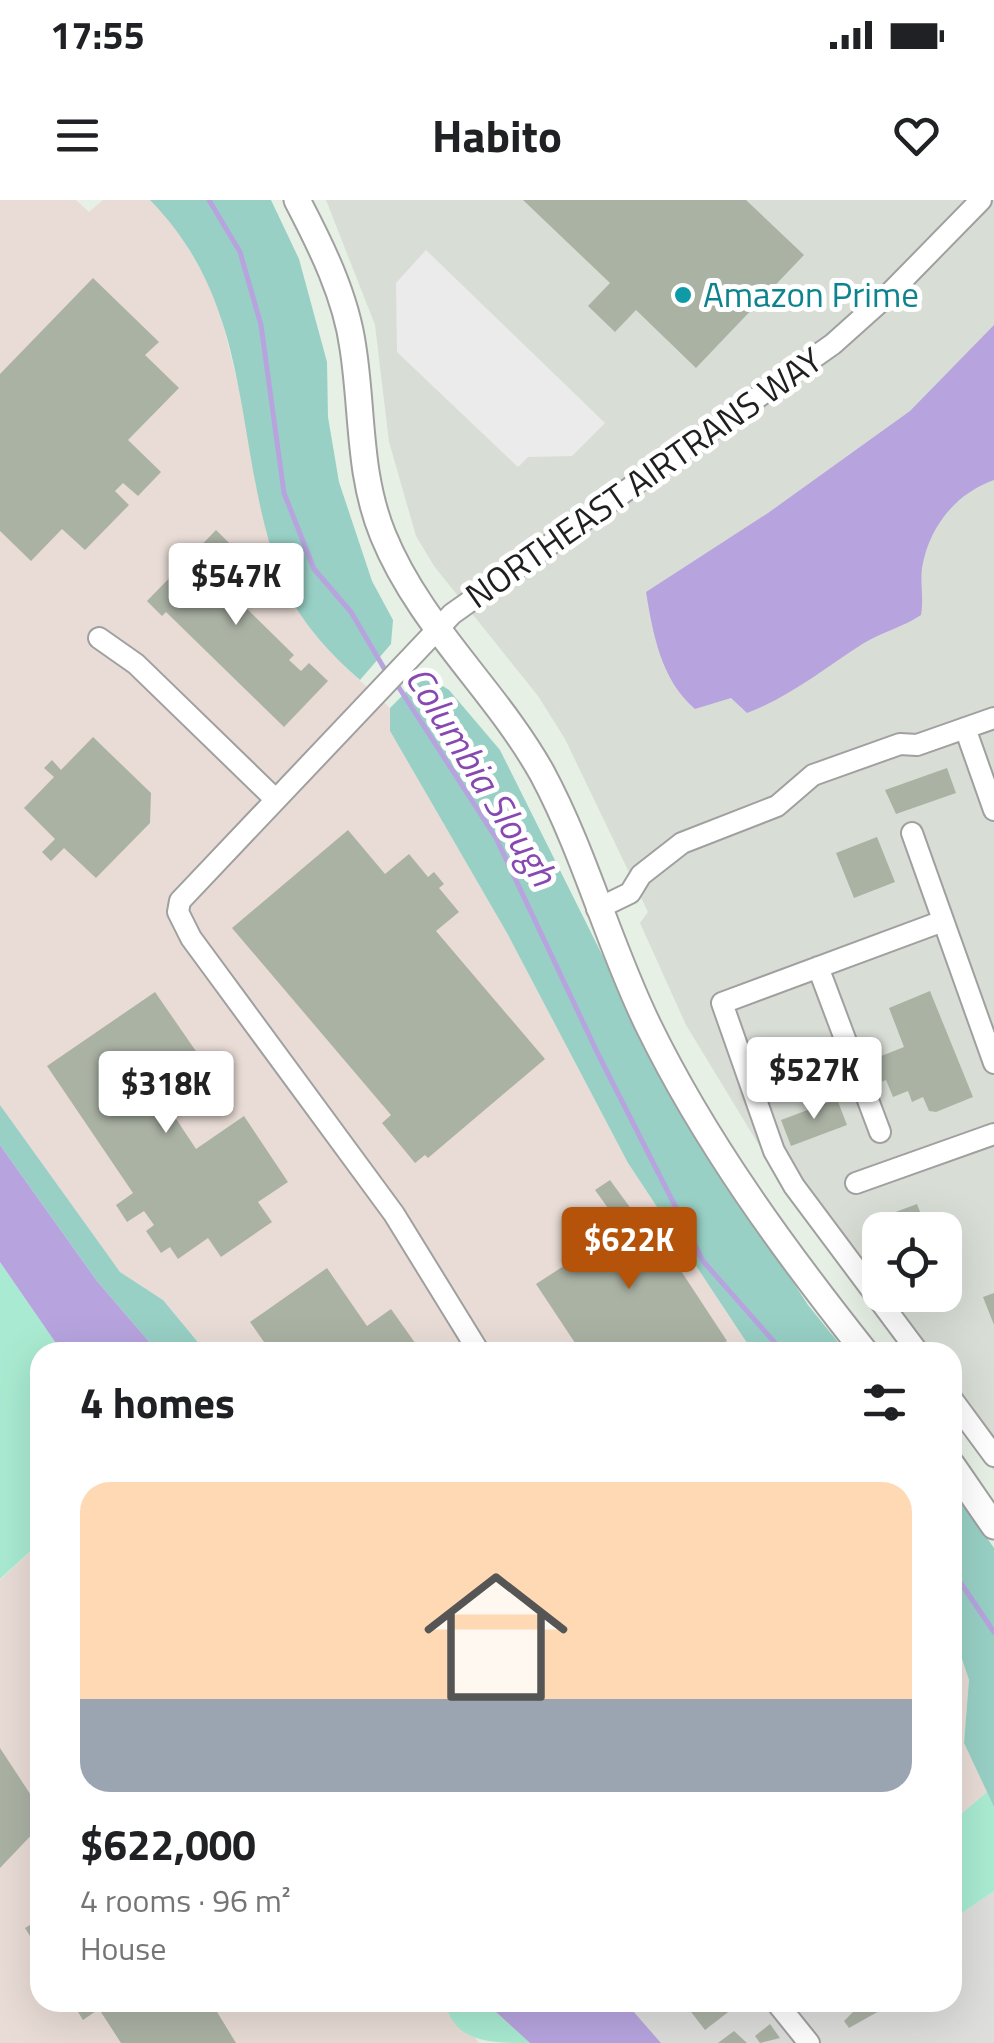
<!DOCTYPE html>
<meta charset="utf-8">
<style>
:root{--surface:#fff;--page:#f2f2f2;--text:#202124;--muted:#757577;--line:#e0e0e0;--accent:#b45309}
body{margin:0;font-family:"Titillium Web",sans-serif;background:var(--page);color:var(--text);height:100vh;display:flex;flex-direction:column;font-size:38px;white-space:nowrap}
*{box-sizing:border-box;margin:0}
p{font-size:32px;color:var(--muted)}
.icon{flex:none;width:55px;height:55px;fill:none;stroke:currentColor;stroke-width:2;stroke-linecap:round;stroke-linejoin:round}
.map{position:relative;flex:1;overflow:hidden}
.sheet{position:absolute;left:30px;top:1142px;width:932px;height:670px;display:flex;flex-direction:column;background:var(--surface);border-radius:30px;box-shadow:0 10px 40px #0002}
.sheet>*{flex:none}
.tools{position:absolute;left:862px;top:1012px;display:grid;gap:20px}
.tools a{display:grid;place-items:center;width:100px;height:100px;border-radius:20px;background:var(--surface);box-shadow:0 10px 40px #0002;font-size:50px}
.price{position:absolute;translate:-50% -85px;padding:0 22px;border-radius:10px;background:#fff;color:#222;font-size:32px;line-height:65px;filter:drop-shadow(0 2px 5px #0008)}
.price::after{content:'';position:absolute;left:50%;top:60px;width:30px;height:22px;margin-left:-15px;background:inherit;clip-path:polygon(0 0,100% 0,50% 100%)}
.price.active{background:var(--accent);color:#fff}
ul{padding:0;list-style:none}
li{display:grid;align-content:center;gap:20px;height:530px;padding:0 50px}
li+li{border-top:2px solid var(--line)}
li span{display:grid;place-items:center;height:310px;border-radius:30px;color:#555}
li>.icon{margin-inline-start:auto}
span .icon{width:180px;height:180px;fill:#fffc;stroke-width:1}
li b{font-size:42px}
h2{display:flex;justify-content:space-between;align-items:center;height:120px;padding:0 50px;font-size:42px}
.status{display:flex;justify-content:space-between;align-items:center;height:70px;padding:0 50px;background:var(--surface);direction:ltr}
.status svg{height:28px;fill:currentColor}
header{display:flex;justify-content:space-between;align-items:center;height:130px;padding:0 50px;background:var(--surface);font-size:45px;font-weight:700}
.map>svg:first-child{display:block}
.residential{fill:#dddddc}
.industrial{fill:#e9dcd6}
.airport{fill:#d8ded6;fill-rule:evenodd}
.grass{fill:#a9ebd2}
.forest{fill:#98d0c5}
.parking{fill:#ebebeb}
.water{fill:#b7a4df}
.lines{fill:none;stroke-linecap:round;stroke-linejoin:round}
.stream{stroke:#b7a4df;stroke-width:5}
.building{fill:#aab2a4}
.minor-casing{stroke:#a0a0a0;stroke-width:24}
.tertiary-casing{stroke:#a0a0a0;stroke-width:29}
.minor{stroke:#fff;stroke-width:20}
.tertiary{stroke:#fff;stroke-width:25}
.culture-dot{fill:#0f9aa8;stroke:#fff;stroke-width:4}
.labels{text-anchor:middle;stroke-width:10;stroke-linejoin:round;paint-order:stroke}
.culture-label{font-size:35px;fill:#0d838f;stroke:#fff;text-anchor:start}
.street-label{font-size:35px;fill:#1f1f1f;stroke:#fff}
.water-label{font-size:38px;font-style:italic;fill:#8748b1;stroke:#fff}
</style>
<div class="status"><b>17:55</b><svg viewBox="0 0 49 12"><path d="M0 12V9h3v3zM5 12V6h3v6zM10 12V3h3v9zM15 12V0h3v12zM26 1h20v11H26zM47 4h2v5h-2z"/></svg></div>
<header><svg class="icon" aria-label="menu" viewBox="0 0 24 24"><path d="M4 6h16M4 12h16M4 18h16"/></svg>Habito<svg class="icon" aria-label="heart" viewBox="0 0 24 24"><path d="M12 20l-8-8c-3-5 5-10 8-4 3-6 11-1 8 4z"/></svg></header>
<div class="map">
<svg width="994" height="1843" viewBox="0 0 994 1843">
<rect width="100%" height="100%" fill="#e7f0e5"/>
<!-- residential -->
<path class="residential" d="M 994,1691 L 994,1843 L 661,1843 L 626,1803 L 821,1802 L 825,1807 L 832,1802 L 952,1802 L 953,1719 Z"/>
<!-- industrial -->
<path class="industrial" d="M 0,0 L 76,0 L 89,12 L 103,0 L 150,0 L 176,27 L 216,96 L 242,200 L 343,465 L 390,508 L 390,531 L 507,733 L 628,963 L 753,1152 L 206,1152 L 163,1100 L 120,1072 L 21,938 L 0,905 Z
M 40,1342 L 40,1802 L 446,1803 L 479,1843 L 0,1843 L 0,1380 Z
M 952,1432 L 969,1480 L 964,1543 L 987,1592 L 953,1622 Z"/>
<!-- airport -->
<path class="airport" d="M 326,0 L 994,0 L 994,1271 L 953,1214 L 952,1152 L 908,1152 L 791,998 L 686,825 L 640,723 L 648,712 L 565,539 L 538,496 L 434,366 L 416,336 L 389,242 L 375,125 ZM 880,1030 L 945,1030 L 945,1095 L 880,1095 Z"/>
<!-- grass -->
<path class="grass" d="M 0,1062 L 62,1152 L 40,1152 L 40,1342 L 0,1379 Z
M 987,1592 L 994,1607 L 994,1691 L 953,1719 L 952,1622 Z
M 446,1803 L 486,1803 L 530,1843 C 493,1843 453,1843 446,1803 Z"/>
<!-- forest -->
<path class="forest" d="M 150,0 L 271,0 L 299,59 L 327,162 L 328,217 L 339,282 L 372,381 L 393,420 L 391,444 L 360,480 C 329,453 296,417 281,378 C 231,246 258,110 150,0 Z
M 430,478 L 449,490 L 500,550 L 677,905 L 808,1105 L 846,1152 L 753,1152 L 628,963 L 507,733 L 390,531 L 390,508 L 419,479 Z
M 0,905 L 120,1072 L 163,1100 L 206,1152 L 158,1152 L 97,1081 L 0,945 Z
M 953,1289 L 994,1348 L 994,1607 L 964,1543 L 969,1480 L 953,1432 Z"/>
<!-- parking -->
<path class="parking" d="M 426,50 L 605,223 L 572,256 L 528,257 L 518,267 L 397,152 L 396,83 Z"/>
<!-- water -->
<path class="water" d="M 994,125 L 994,280 C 955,294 929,327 922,368 C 920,383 924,399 921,415 C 903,427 882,432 864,443 C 825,468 791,496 747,513 L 731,498 L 695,509 C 661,480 653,434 646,392 L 768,313 L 910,211 Z
M 0,945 L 97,1081 L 158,1152 L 62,1152 L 0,1062 Z
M 486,1803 L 626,1803 L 661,1843 L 530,1843 Z"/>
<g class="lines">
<!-- stream -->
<path class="stream" d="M 209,0 L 240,52 L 261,125 L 284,293 L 314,369 L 351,412 L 388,475
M 396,483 L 496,638 L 598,854 L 703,1061 L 783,1152
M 952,1370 L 994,1432"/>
</g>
<!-- building -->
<path class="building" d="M 523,0 L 746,0 L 804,55 L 696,168 L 636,110 L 615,132 L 588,106 L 610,83 Z
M 93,78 L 159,142 L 145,155 L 179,188 L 128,240 L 161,272 L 138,296 L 123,283 L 115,291 L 129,305 L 85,350 L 62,329 L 31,361 L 0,331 L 0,174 Z
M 216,330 L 264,377 L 240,402 L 294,455 L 289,460 L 301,471 L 309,463 L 328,481 L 284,527 L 166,412 L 162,416 L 147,401 Z
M 93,537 L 151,593 L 150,623 L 96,678 L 64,648 L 51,661 L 42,652 L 55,639 L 24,608 L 54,577 L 44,568 L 52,560 L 61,570 Z
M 947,568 L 956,593 L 896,614 L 885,590 Z
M 348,630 L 385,674 L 409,654 L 428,677 L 434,672 L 444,684 L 439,688 L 459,712 L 436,731 L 545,859 L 428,958 L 425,955 L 415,963 L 382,923 L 391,915 L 232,728 Z
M 877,637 L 895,682 L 854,698 L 836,653 Z
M 930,791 L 973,897 L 936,912 L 929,911 L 923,897 L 912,902 L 908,891 L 893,897 L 886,880 L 875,884 L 866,862 L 904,847 L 889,808 Z
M 155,792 L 200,857 L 155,887 L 196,949 L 244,916 L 288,982 L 258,1002 L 272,1022 L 221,1057 L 208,1038 L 178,1059 L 170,1047 L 161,1053 L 146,1031 L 154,1025 L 144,1011 L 127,1022 L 116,1005 L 133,993 L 47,866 Z
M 837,899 L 847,925 L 791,946 L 781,920 Z
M 610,980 L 637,1017 L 643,1013 L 727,1141 L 710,1152 L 581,1152 L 536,1084 L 613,1034 L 604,1021 L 613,1015 L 595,990 Z
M 917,1004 L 927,1030 L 895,1030 L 890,1014 Z
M 327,1068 L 367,1126 L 391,1109 L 418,1147 L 410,1152 L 271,1152 L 250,1122 Z
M 994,1093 L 994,1125 L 983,1097 Z
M 0,1548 L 40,1609 L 40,1626 L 0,1668 Z
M 40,1719 L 40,1752 L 25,1728 Z
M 72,1802 L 211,1802 L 236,1843 L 121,1843 L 99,1809 L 83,1820 Z
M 695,1802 L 713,1802 L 715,1811 L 726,1802 L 736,1806 L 705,1830 L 688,1808 Z
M 863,1802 L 876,1802 L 881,1810 L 849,1828 L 844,1821 Z
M 770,1824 L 780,1838 L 760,1843 L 755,1836 Z
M 734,1831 L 747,1843 L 718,1843 Z"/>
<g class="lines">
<!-- minor casing -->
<g class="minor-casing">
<path id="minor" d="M 99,438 L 136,464 L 274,598
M 965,528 L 994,610
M 912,633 L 994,863
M 597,709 L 630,693 L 641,675 L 682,643 L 777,606 L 813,575 L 900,544 L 917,545 L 994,518
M 818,767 L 880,932
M 856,983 L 994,934
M 479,1152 L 394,1014 L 191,738 L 178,712 L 180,701 L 452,414 L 833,144 L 890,93 L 981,0
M 918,1152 L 794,986 L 774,951 L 722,803 L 943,721
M 952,1199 L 994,1256
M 776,1802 L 809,1843"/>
</g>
<!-- tertiary casing -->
<g class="tertiary-casing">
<path id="tertiary" d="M 297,0 C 321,46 346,96 353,148 C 363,212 358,274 383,335 C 420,426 495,489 542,573 C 585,653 608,743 648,825 C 705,942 784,1050 865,1152
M 952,1265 L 994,1326"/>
</g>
<!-- minor -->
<use href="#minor" class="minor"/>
<!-- tertiary -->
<use href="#tertiary" class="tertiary"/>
</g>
<!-- markers -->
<circle class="culture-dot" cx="683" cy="95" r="10"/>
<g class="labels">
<!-- culture labels -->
<g class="culture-label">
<text x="703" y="107">Amazon Prime</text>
</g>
<!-- street labels -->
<g class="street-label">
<text transform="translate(644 278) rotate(-35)" y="12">NORTHEAST AIRTRANS WAY</text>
</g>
<!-- water labels -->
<g class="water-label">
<text transform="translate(481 576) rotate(58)" y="13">Columbia Slough</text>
</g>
</g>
</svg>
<div class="tools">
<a><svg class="icon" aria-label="locate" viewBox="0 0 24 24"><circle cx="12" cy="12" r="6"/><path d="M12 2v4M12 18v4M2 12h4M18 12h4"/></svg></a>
</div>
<b class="price" style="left:236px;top:428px">$547K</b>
<b class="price" style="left:814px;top:922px">$527K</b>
<b class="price" style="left:166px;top:936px">$318K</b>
<b class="price active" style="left:629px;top:1092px">$622K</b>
<section class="sheet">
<h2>4 homes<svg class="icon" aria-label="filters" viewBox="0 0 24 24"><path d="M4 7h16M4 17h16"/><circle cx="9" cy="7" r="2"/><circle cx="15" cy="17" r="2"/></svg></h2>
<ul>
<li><span style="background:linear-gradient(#ffd9b3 70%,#9aa5b1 0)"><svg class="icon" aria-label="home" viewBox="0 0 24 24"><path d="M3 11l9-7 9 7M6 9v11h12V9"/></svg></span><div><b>$622,000</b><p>4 rooms · 96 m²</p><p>House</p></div></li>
</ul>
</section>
</div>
